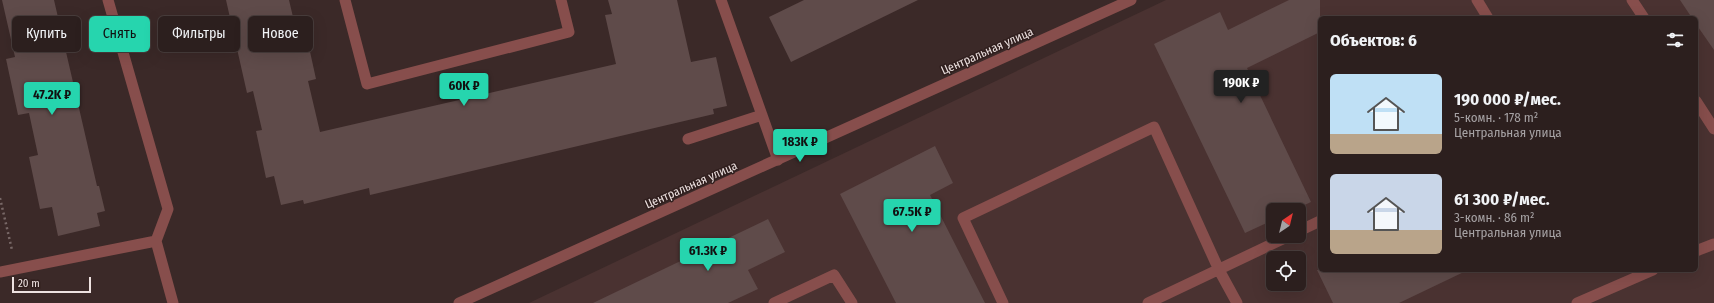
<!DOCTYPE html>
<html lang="ru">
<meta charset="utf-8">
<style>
:root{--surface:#2c1f1e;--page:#382c2b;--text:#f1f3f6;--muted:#a6a2a4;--line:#483d3c;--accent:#26d5ae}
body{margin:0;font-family:"Fira Sans Condensed",sans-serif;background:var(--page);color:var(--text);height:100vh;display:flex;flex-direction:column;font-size:15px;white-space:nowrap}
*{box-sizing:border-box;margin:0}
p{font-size:13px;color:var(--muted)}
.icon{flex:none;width:22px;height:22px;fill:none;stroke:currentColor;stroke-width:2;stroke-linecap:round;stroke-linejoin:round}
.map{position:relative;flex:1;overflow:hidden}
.drawer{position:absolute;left:1318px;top:16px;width:380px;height:256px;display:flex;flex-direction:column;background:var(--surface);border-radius:6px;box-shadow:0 4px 16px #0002,0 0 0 1px var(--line)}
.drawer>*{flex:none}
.top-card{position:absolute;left:12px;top:16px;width:380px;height:36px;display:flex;gap:8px}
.needle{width:26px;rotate:35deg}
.tools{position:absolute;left:1266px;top:203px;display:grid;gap:8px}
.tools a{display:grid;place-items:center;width:40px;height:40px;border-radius:6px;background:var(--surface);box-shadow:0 4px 16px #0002,0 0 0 1px var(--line);font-size:20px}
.scale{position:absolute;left:12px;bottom:10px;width:79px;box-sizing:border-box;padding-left:4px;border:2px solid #eee2e1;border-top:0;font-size:11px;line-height:14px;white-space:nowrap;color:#eee2e1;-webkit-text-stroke:3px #301f1e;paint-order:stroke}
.price{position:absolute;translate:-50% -34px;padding:0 9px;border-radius:4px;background:var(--accent);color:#111;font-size:13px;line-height:26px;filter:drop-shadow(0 1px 2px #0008)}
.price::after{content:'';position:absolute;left:50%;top:24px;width:12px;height:9px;margin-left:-6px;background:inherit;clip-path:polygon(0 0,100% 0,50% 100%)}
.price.active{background:#222;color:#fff}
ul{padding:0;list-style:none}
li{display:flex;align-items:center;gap:12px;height:100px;padding:0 12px}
li span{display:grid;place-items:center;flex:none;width:112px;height:80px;border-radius:6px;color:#555}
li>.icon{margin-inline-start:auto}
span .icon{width:48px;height:48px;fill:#fffc;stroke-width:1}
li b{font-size:17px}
h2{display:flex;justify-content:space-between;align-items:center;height:48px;padding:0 12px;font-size:17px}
.chip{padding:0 14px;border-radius:6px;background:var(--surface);box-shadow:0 4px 16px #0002,0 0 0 1px var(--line);font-size:14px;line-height:36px}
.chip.active{background:var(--accent);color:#111}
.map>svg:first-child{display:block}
.built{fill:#4a3231;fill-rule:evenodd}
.building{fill:#5f4b4a}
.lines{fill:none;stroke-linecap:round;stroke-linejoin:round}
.path{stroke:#786867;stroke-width:2.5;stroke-dasharray:2 3;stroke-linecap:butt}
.service{stroke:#874e4c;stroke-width:11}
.minor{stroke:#874e4c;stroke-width:11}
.labels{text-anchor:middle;stroke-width:3;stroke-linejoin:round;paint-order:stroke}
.street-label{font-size:12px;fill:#eee2e1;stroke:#301f1e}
</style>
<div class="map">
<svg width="1714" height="303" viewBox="0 0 1714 303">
<rect width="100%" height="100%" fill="#3b2928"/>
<!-- built -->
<path class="built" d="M 1166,0 L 1714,0 L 1714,303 L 529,303 ZM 1320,18 L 1696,18 L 1696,270 L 1320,270 ZM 1273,210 L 1299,210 L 1299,236 L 1273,236 ZM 1273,258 L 1299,258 L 1299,284 L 1273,284 Z"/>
<!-- building -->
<path class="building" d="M 2,0 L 54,0 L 97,186 L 99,186 L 105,211 L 97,213 L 100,226 L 58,236 L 52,207 L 40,209 L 29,157 L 38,155 L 29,113 L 18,115 L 6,59 L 15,57 Z
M 226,0 L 289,0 L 293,17 L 302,15 L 316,79 L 308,81 L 320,132 L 616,64 L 605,15 L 612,14 L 608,0 L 677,0 L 691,62 L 716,57 L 727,106 L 713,109 L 714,114 L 370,195 L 369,188 L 304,204 L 303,200 L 281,205 L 274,176 L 266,178 L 256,131 L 262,130 L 253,91 L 247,93 Z
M 804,0 L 918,0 L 791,62 L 769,17 Z
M 1289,0 L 1320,0 L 1320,32 L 1247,68 L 1311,202 L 1294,210 L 1273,210 L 1273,220 L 1245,233 L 1154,44 L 1220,12 L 1228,30 Z
M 1680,0 L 1714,0 L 1714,50 L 1696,24 L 1696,18 L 1692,18 Z
M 935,146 L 953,183 L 930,195 L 985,303 L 896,303 L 840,194 Z
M 768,219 L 785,252 L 748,270 L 758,289 L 728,303 L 593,303 Z
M 1317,270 L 1468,270 L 1399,303 L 1333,303 Z"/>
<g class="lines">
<!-- path -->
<path class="path" d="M 0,198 L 12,250"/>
<!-- service -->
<path class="service" d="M 108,0 L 168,209 L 156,241
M 345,0 L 367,84 L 569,32 L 561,0
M 721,0 L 778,160
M 1477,0 L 1488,18
M 1632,0 L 1644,18
M 1696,101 L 1714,129
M 688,139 L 762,115
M 1299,231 L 1320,221
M 1696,251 L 1714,244
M 0,272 L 156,241 L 173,303
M 774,303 L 834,275 L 852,303
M 1003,303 L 963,218 L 1154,127 L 1219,270 L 1237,303
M 1148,303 L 1289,236
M 1577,303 L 1653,270"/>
<!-- minor -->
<path class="minor" d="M 459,303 L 1131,0"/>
</g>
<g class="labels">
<!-- street labels -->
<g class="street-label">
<text transform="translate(987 51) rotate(-24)" y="4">Центральная улица</text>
<text transform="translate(691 185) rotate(-24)" y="4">Центральная улица</text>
</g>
</g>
</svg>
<div class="tools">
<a><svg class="needle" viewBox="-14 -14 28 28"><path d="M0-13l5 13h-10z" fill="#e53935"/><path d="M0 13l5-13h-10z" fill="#a6a2a4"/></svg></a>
<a><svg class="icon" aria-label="locate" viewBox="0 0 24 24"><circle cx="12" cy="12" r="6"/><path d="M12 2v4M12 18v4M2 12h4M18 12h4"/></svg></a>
</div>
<div class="scale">20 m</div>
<b class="price active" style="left:1241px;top:104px">190K ₽</b>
<b class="price" style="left:464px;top:107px">60K ₽</b>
<b class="price" style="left:52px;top:116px">47.2K ₽</b>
<b class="price" style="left:800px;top:163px">183K ₽</b>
<b class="price" style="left:912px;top:233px">67.5K ₽</b>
<b class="price" style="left:708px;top:272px">61.3K ₽</b>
<div class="top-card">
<a class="chip">Купить</a>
<a class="chip active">Снять</a>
<a class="chip">Фильтры</a>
<a class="chip">Новое</a>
</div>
<section class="drawer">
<h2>Объектов: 6<svg class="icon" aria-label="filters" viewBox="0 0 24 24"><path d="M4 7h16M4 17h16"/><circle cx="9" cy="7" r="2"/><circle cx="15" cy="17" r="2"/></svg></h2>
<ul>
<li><span style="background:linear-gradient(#bfe0f5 75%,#b9a48a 0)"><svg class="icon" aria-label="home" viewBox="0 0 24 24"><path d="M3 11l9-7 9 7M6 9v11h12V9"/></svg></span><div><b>190 000 ₽/мес.</b><p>5-комн. · 178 m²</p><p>Центральная улица</p></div></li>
<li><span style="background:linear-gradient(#c9d6e8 70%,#b9a48a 0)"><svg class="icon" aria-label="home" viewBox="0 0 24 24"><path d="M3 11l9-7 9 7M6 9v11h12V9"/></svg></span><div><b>61 300 ₽/мес.</b><p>3-комн. · 86 m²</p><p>Центральная улица</p></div></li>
</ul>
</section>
</div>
